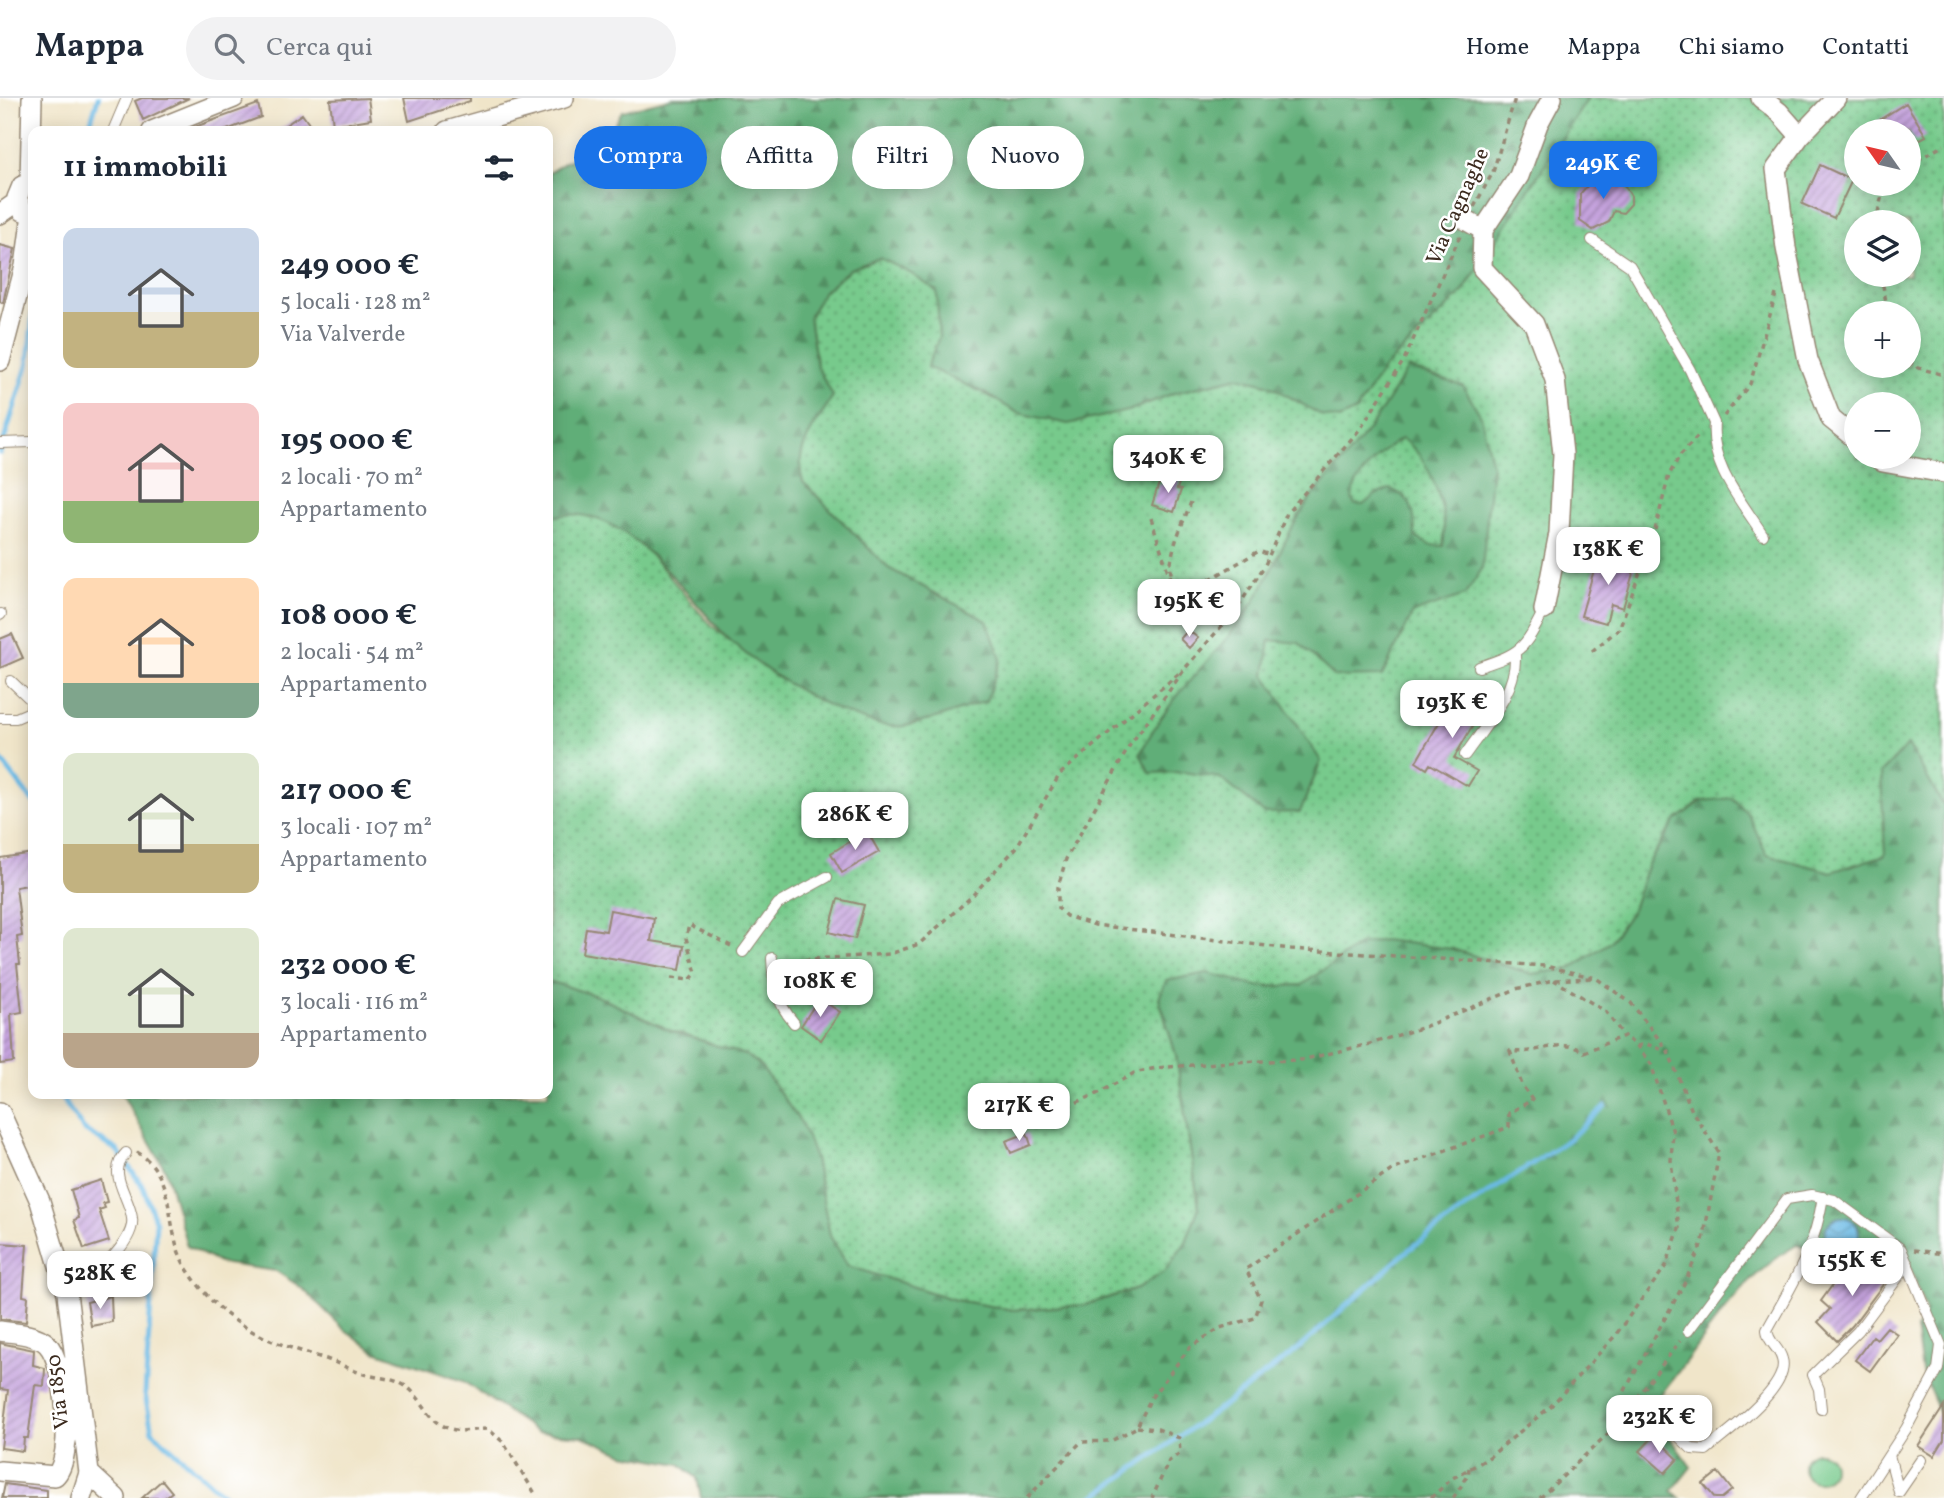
<!DOCTYPE html>
<html lang="it">
<meta charset="utf-8">
<style>
:root{--surface:#fff;--page:#f2f2f3;--text:#1f2937;--muted:#747a83;--line:#e0e1e3;--accent:#1a73e8}
body{margin:0;font-family:Vollkorn,serif;background:var(--page);color:var(--text);height:100vh;display:flex;flex-direction:column;font-size:26px;white-space:nowrap}
*{box-sizing:border-box;margin:0}
p{font-size:23px;color:var(--muted)}
.icon{flex:none;width:38px;height:38px;fill:none;stroke:currentColor;stroke-width:2;stroke-linecap:round;stroke-linejoin:round}
.map{position:relative;flex:1;overflow:hidden}
.sheet{position:absolute;left:28px;top:28px;width:525px;height:973px;display:flex;flex-direction:column;background:var(--surface);border-radius:14px;box-shadow:0 4px 18px #0003}
.sheet>*{flex:none}
.banner{position:absolute;left:574px;top:28px;width:665px;height:63px;display:flex;gap:14px}
.needle{width:46px;rotate:304deg}
.controls{position:absolute;left:1844px;top:21px;display:grid;gap:14px}
.controls a{display:grid;place-items:center;width:77px;height:77px;border-radius:50%;background:var(--surface);box-shadow:0 4px 18px #0003;font-size:35px}
.price{position:absolute;translate:-50% -60px;padding:0 16px;border-radius:14px;background:#fff;color:#222;font-size:23px;line-height:46px;filter:drop-shadow(0 2px 4px #0008)}
.price::after{content:'';position:absolute;left:50%;top:42px;width:21px;height:16px;margin-left:-10px;background:inherit;clip-path:polygon(0 0,100% 0,50% 100%)}
.price.selected{background:var(--accent);color:#fff}
ul{padding:0;list-style:none}
li{display:flex;align-items:center;gap:21px;height:175px;padding:0 35px}
li span{display:grid;place-items:center;flex:none;width:196px;height:140px;border-radius:14px;color:#555}
li>.icon{margin-inline-start:auto}
span .icon{width:84px;height:84px;fill:#fffc;stroke-width:1}
li b{font-size:30px}
h2{display:flex;justify-content:space-between;align-items:center;height:84px;padding:0 35px;font-size:30px}
.tag{padding:0 24px;border-radius:32px;background:var(--surface);box-shadow:0 4px 18px #0003;font-size:24px;line-height:63px}
.tag.selected{background:var(--accent);color:#fff}
header{display:flex;align-items:center;gap:42px;box-sizing:border-box;height:98px;padding:0 35px;background:var(--surface);border-bottom:2px solid var(--line)}
header strong{font-size:33px}
nav{display:flex;gap:38px;margin-inline-start:auto;font-size:24px}
.search{width:490px;height:63px;background:var(--page);display:flex;align-items:center;gap:18px;box-sizing:border-box;padding:0 24px;border-radius:38px;color:var(--muted);font-size:26px}
.map>svg:first-child{display:block}
.grass{fill:url(#grass-dots);stroke:#597a55;stroke-width:2;fill-rule:evenodd}
.forest{fill:url(#forest-firs);stroke:#4e6c4b;stroke-width:2;fill-rule:evenodd}
.pitch{fill:#77ca8c;stroke:#597a55;stroke-width:2}
.water{fill:url(#water-waves);stroke:#527282;stroke-width:2}
.lines{fill:none;stroke-linecap:round;stroke-linejoin:round}
.stream{stroke:#6abae5;stroke-width:5}
.building{fill:url(#building-hatch)}
.service-casing{stroke:#968874;stroke-width:12}
.minor-casing{stroke:#968874;stroke-width:22}
.path{stroke:#968874;stroke-width:3.5;stroke-dasharray:5 5;stroke-linecap:butt}
.service{stroke:#fff;stroke-width:10}
.minor{stroke:#fff;stroke-width:19}
.labels{text-anchor:middle;stroke-width:5;stroke-linejoin:round;paint-order:stroke}
.street-label{font-size:21px;fill:#3b2a1e;stroke:#fff}
</style>
<header>
<strong>Mappa</strong>
<div class="search"><svg class="icon" aria-label="search" viewBox="0 0 24 24"><circle cx="10" cy="10" r="6"/><path d="M15 15l6 6"/></svg>Cerca qui</div>
<nav><a>Home</a><a>Mappa</a><a>Chi siamo</a><a>Contatti</a></nav>
</header>
<div class="map">
<svg width="1944" height="1400" viewBox="0 0 1944 1400">
<defs>
<pattern id="grass-dots" width="8" height="8" patternUnits="userSpaceOnUse" patternTransform="scale(1.75)"><rect width="8" height="8" fill="#77ca8c"/><path d="M2 2h.1M6 6h.1" fill="none" stroke="#63a472" stroke-width="1.8" stroke-linecap="round"/></pattern>
<pattern id="forest-firs" width="22" height="20" patternUnits="userSpaceOnUse" patternTransform="scale(1.75)"><rect width="22" height="20" fill="#61ae78"/><path d="M5 1l3.5 6h-7zM16 11l3.5 6h-7z" fill="#518e62"/></pattern>
<pattern id="water-waves" width="16" height="10" patternUnits="userSpaceOnUse" patternTransform="scale(1.75)"><rect width="16" height="10" fill="#6abae5"/><path d="M0 5q4-4 8 0t8 0" fill="none" stroke="#5897b9"/></pattern>
<pattern id="building-hatch" width="6" height="6" patternUnits="userSpaceOnUse" patternTransform="scale(1.75)"><rect width="6" height="6" fill="#c5a3dd"/><path d="M-1 1l2-2M0 6l6-6M5 7l2-2" fill="none" stroke="#a185b3"/></pattern>
</defs>
<rect width="100%" height="100%" fill="#fff"/>
<filter id="ink" filterUnits="userSpaceOnUse"><feTurbulence type="fractalNoise" baseFrequency=".0143" numOctaves="2"/><feDisplacementMap in="SourceGraphic" scale="14" xChannelSelector="R" yChannelSelector="G"/><feConvolveMatrix kernelMatrix="1 2 1 2 8 2 1 2 1" color-interpolation-filters="sRGB"/></filter>
<filter id="wash" filterUnits="userSpaceOnUse"><feTurbulence type="fractalNoise" baseFrequency=".00686" numOctaves="4" result="noise"/><feDisplacementMap in="SourceGraphic" scale="28" xChannelSelector="R" yChannelSelector="G"/><feGaussianBlur stdDeviation="1.57" result="paint"/><feColorMatrix in="noise" values="0 0 0 0 0 0 0 0 0 0 0 0 0 0 0 0 0 1.4 0 .05"/><feComposite in="paint" operator="in"/></filter>
<g filter="url(#wash)">
<rect width="100%" height="100%" fill="#f0e5c9"/>
<!-- grass -->
<path class="grass" d="M 1588,0 L 1944,0 L 1944,708 L 1908,648 L 1881,675 L 1886,757 L 1831,774 L 1766,757 L 1748,716 L 1702,703 L 1675,723 L 1648,766 L 1631,814 L 1610,844 L 1570,871 L 1532,876 L 1452,851 L 1359,847 L 1302,887 L 1261,889 L 1207,875 L 1159,900 L 1176,957 L 1199,1109 L 1186,1144 L 1165,1173 L 1137,1191 L 1085,1207 L 1013,1212 L 955,1202 L 848,1168 L 830,1138 L 815,1061 L 669,932 L 597,898 L 548,883 L 548,420 C 636,392 676,510 735,546 C 787,577 848,602 903,628 L 986,603 L 987,524 L 888,470 L 803,384 C 792,352 816,325 833,298 L 817,269 L 809,219 L 823,194 L 850,171 L 880,160 L 907,173 L 937,193 L 939,239 L 984,295 L 1018,315 L 1128,313 L 1174,295 L 1238,279 L 1267,286 L 1323,318 L 1356,313 L 1383,271 L 1462,195 ZM 1857,33 L 1909,33 L 1909,86 L 1857,86 ZM 1857,124 L 1909,124 L 1909,177 L 1857,177 ZM 1857,215 L 1909,215 L 1909,268 L 1857,268 ZM 1857,306 L 1909,306 L 1909,359 L 1857,359 Z"/>
<!-- forest -->
<path class="forest" d="M 673,0 L 1588,0 L 1462,195 L 1383,271 L 1356,313 L 1339,321 L 1323,318 L 1267,286 L 1238,279 L 1174,295 L 1128,313 L 1068,326 L 1018,315 L 984,295 L 927,269 L 939,239 L 937,193 L 907,173 L 880,160 L 850,171 L 823,194 L 809,219 L 817,269 L 833,298 C 817,325 792,352 803,384 L 888,470 L 987,523 L 1001,561 L 986,603 C 960,611 931,624 904,628 C 884,631 856,620 838,612 C 799,594 762,572 731,543 C 683,498 624,396 548,420 L 548,75 L 608,38 L 622,13 Z
M 1408,270 L 1463,288 L 1481,318 L 1492,368 L 1482,471 L 1465,497 L 1413,515 L 1382,578 L 1335,579 L 1299,545 L 1270,542 L 1265,577 L 1321,663 L 1300,714 L 1264,715 L 1220,680 L 1183,674 L 1150,675 L 1140,656 C 1167,601 1203,571 1240,524 C 1265,492 1277,456 1297,421 C 1316,388 1345,364 1367,333 C 1382,313 1395,291 1408,270 ZM 1402,341 C 1431,360 1449,414 1443,448 L 1430,447 L 1415,439 C 1415,416 1414,399 1390,391 L 1375,397 L 1363,407 L 1354,406 C 1344,388 1385,348 1402,341 Z
M 1908,647 L 1944,708 L 1944,1325 L 1922,1274 L 1916,1231 L 1926,1214 L 1909,1166 C 1884,1161 1862,1166 1837,1164 C 1832,1164 1806,1150 1797,1147 C 1728,1186 1700,1253 1649,1310 L 1691,1369 L 1672,1393 L 1680,1400 L 701,1400 L 697,1380 L 680,1366 L 624,1356 L 582,1338 L 537,1334 L 463,1283 L 375,1253 L 344,1231 L 302,1190 L 276,1173 L 219,1165 L 187,1148 L 166,1073 L 122,996 L 548,996 L 548,883 L 597,898 L 669,932 L 745,957 L 759,966 L 802,1026 L 815,1061 L 830,1138 L 848,1168 L 955,1202 L 1013,1212 L 1085,1207 L 1137,1191 L 1165,1173 L 1186,1144 L 1199,1109 L 1176,957 L 1159,900 L 1166,883 L 1207,875 L 1261,889 L 1302,887 L 1359,847 L 1383,842 L 1452,851 L 1532,876 L 1570,871 L 1610,844 L 1631,814 L 1648,766 L 1675,723 L 1702,703 L 1732,700 L 1748,716 L 1767,757 L 1831,774 L 1885,757 L 1881,675 Z"/>
<!-- pitch -->
<path class="pitch" d="M1803 1369a15 15 0 1 1 30 0a15 15 0 1 1-30 0Z"/>
<!-- water -->
<path class="water" d="M1825 1136a17 17 0 1 1 34 0a17 17 0 1 1-34 0Z"/>
<g class="lines">
<!-- stream -->
<path class="stream" d="M 88,33 L 98,0
M 0,355 L 28,265 L 33,216
M 0,661 L 33,704
M 59,996 L 84,1032 L 117,1052 L 143,1089 L 156,1125 L 145,1296 L 152,1333 L 227,1400
M 1092,1400 L 1220,1310 L 1298,1251 L 1407,1153 L 1467,1109 L 1569,1041 L 1605,1008"/>
</g>
<g id="blocks">
<!-- building -->
<path class="building" d="M 142,0 L 189,0 L 143,22 L 135,3 Z
M 368,0 L 371,21 L 333,27 L 330,2 Z
M 404,0 L 470,0 L 470,3 L 409,23 Z
M 1906,5 L 1926,38 L 1915,44 L 1909,33 L 1862,33 Z
M 258,6 L 261,19 L 224,33 L 184,33 Z
M 302,16 L 314,33 L 277,33 Z
M 1820,67 L 1852,82 L 1834,120 L 1802,106 Z
M 1609,78 L 1622,83 L 1631,98 L 1631,106 L 1623,115 L 1614,113 L 1609,124 L 1593,132 L 1580,123 L 1580,96 L 1593,81 Z
M 0,147 L 15,151 L 3,205 L 0,204 Z
M 1166,378 L 1180,382 L 1177,391 L 1181,392 L 1174,414 L 1152,407 L 1159,385 L 1164,387 Z
M 1599,454 L 1636,465 L 1623,510 L 1611,506 L 1606,525 L 1581,518 Z
M 1188,532 L 1198,540 L 1189,550 L 1180,541 Z
M 12,536 L 23,560 L 0,570 L 0,541 Z
M 1457,594 L 1483,610 L 1454,660 L 1477,673 L 1468,688 L 1430,666 L 1427,671 L 1416,664 Z
M 867,733 L 879,754 L 842,775 L 831,755 Z
M 33,755 L 33,786 L 16,789 L 22,838 L 17,839 L 20,866 L 17,866 L 22,914 L 11,916 L 14,964 L 0,966 L 0,760 Z
M 838,801 L 864,807 L 855,841 L 829,834 Z
M 610,812 L 654,820 L 651,843 L 684,848 L 680,872 L 582,855 L 586,830 L 606,833 Z
M 819,900 L 840,914 L 821,942 L 801,928 Z
M 1027,1035 L 1031,1047 L 1011,1055 L 1006,1043 Z
M 101,1082 L 107,1104 L 103,1105 L 105,1110 L 99,1112 L 109,1143 L 84,1151 L 74,1122 L 79,1120 L 71,1092 Z
M 0,1145 L 27,1147 L 23,1198 L 28,1199 L 26,1224 L 0,1221 Z
M 1871,1159 L 1893,1173 L 1852,1228 L 1837,1243 L 1818,1224 L 1830,1211 L 1821,1203 L 1839,1178 L 1850,1185 Z
M 111,1198 L 112,1224 L 91,1228 L 87,1204 Z
M 1887,1229 L 1897,1236 L 1870,1273 L 1855,1262 L 1873,1238 L 1877,1241 Z
M 0,1245 L 34,1252 L 33,1267 L 45,1270 L 44,1288 L 35,1287 L 28,1340 L 24,1340 L 23,1353 L 1,1350 L 8,1292 L 0,1291 Z
M 1944,1308 L 1944,1342 L 1934,1358 L 1918,1348 Z
M 1654,1338 L 1678,1361 L 1665,1375 L 1640,1353 Z
M 1718,1374 L 1732,1392 L 1722,1400 L 1715,1400 L 1703,1386 Z
M 162,1382 L 172,1394 L 164,1400 L 142,1400 Z
M 5,1386 L 47,1392 L 47,1400 L 2,1400 Z"/>
</g>
</g>
<g filter="url(#ink)">
<use href="#blocks" fill-opacity="0" stroke="#968874" stroke-width="2"/>
<g class="lines">
<!-- service casing -->
<g class="service-casing">
<path id="service" d="M 113,33 L 127,0
M 1592,142 L 1630,168 L 1690,272 L 1714,325 C 1710,369 1741,402 1763,437
M 0,345 L 33,344
M 0,517 L 1,516
M 1479,569 C 1521,555 1524,552 1544,512
M 0,620 L 16,620 L 30,614 L 32,603 L 11,583
M 1465,657 C 1486,626 1517,595 1515,557
M 743,854 L 778,806 L 827,779
M 772,860 C 773,887 777,905 794,925
M 67,1195 C 88,1186 136,1144 132,1120 C 129,1097 106,1075 126,1055
M 1688,1233 L 1787,1101 L 1812,1097 L 1834,1102 L 1901,1151 L 1941,1247 L 1938,1271 L 1906,1331 L 1861,1400
M 1821,1311 L 1819,1291 L 1813,1277 L 1858,1233 L 1908,1166
M 1673,1333 L 1692,1351 L 1706,1352 C 1725,1336 1791,1289 1782,1261 C 1779,1249 1768,1245 1767,1232 C 1793,1185 1814,1154 1823,1099
M 1889,1357 L 1899,1394 L 1921,1362"/>
</g>
<!-- minor casing -->
<g class="minor-casing">
<path id="minor" d="M 1761,0 L 1779,14 L 1800,38
M 1836,0 L 1800,38 L 1776,71 L 1786,150 L 1808,262 L 1831,321 L 1857,342
M 152,33 L 234,0
M 447,33 L 564,0
M 30,84 L 32,0
M 33,84 L 22,88 L 17,100 L 23,113 L 33,116
M 0,116 L 17,104
M 1467,123 L 1483,132
M 0,263 L 25,168 L 32,116
M 1876,359 L 1883,364 L 1944,375
M 1544,512 L 1559,435 L 1563,356 L 1555,282 L 1534,226 L 1482,170 L 1483,132 L 1519,78 L 1538,26 L 1552,0
M 0,1014 L 40,1103 L 67,1195 L 89,1375 L 81,1400
M 0,1233 C 14,1235 37,1236 47,1246 C 66,1265 75,1360 55,1378 L 0,1373
M 89,1375 L 116,1400"/>
</g>
<!-- path -->
<path class="path" d="M 1909,67 L 1944,47
M 1474,109 L 1493,74 L 1515,0
M 1876,124 L 1883,92 L 1889,86
M 1460,138 L 1404,262 L 1361,330 L 1287,415 L 1265,467 L 1238,509 L 1187,568 L 1130,647 L 1066,761 L 1058,789 L 1058,810 L 1066,818 L 1095,827 L 1291,851 L 1545,868 L 1596,880 L 1631,905 L 1668,953 L 1692,1013 L 1719,1055 L 1703,1143 L 1685,1184 L 1623,1296 L 1621,1306 L 1633,1309
M 1881,177 L 1888,215
M 1909,263 L 1915,269 L 1944,277
M 1724,318 L 1750,286 L 1776,196
M 1191,404 C 1182,429 1160,468 1177,493 L 1186,495 L 1259,453 L 1269,457
M 1151,420 L 1170,480
M 1592,553 L 1619,531 L 1654,436 L 1669,377 L 1680,357 L 1701,335
M 784,863 L 890,856 L 919,846 L 970,800 L 1016,750 L 1060,676 L 1183,572
M 671,880 L 690,882 L 696,875 L 686,840 L 689,827 L 733,849
M 1637,948 L 1646,946 L 1666,953
M 1040,1020 L 1099,995 L 1134,975 L 1156,970 L 1229,964 L 1301,962 L 1370,946 L 1424,929 L 1516,891 L 1554,882 L 1591,880
M 137,1054 C 179,1079 163,1134 187,1171 C 225,1229 264,1242 326,1261 C 338,1265 349,1271 361,1275 C 374,1280 390,1279 402,1286 C 425,1298 427,1328 456,1332 C 466,1334 477,1331 488,1331 L 503,1344 L 536,1397
M 1914,1152 L 1944,1156
M 1137,1329 L 1158,1331 L 1179,1340 L 1180,1355 L 1169,1363 L 1152,1400
M 1027,1400 L 1081,1344 L 1111,1343 L 1137,1329 L 1151,1300 L 1190,1249 L 1220,1230 L 1255,1220 L 1261,1202 L 1246,1171 L 1392,1072 L 1509,1029 L 1509,1015 L 1532,1002 L 1522,987 L 1510,953 C 1538,958 1559,938 1584,954 L 1624,938 L 1605,913 L 1554,882
M 1431,1400 L 1451,1381 L 1487,1361 L 1551,1308 L 1614,1239 L 1666,1168 L 1679,1131 L 1671,1062 L 1673,1034 L 1651,966 L 1637,948 L 1624,938
M 1453,1400 L 1468,1378 L 1469,1370
M 1540,1400 L 1616,1328 L 1680,1243"/>
<!-- service -->
<use href="#service" class="service"/>
<!-- minor -->
<use href="#minor" class="minor"/>
</g>
</g>
<g class="labels">
<!-- street labels -->
<g class="street-label">
<text transform="translate(1457 108) rotate(-66)" y="7">Via Cagnaghe</text>
<text transform="translate(57 1294) rotate(-97)" y="7">Via 1850</text>
</g>
</g>
</svg>
<div class="controls">
<a><svg class="needle" viewBox="-14 -14 28 28"><path d="M0-13l5 13h-10z" fill="#e53935"/><path d="M0 13l5-13h-10z" fill="#747a83"/></svg></a>
<a><svg class="icon" aria-label="layers" viewBox="0 0 24 24"><path d="M12 4l9 5-9 5-9-5zM3 14l9 5 9-5"/></svg></a>
<a>+</a>
<a>−</a>
</div>
<b class="price selected" style="left:1603px;top:103px">249K €</b>
<b class="price" style="left:1168px;top:397px">340K €</b>
<b class="price" style="left:1608px;top:489px">138K €</b>
<b class="price" style="left:1189px;top:541px">195K €</b>
<b class="price" style="left:1452px;top:642px">193K €</b>
<b class="price" style="left:855px;top:754px">286K €</b>
<b class="price" style="left:820px;top:921px">108K €</b>
<b class="price" style="left:1019px;top:1045px">217K €</b>
<b class="price" style="left:1852px;top:1200px">155K €</b>
<b class="price" style="left:100px;top:1213px">528K €</b>
<b class="price" style="left:1659px;top:1357px">232K €</b>
<div class="banner">
<a class="tag selected">Compra</a>
<a class="tag">Affitta</a>
<a class="tag">Filtri</a>
<a class="tag">Nuovo</a>
</div>
<section class="sheet">
<h2>11 immobili<svg class="icon" aria-label="filters" viewBox="0 0 24 24"><path d="M4 7h16M4 17h16"/><circle cx="9" cy="7" r="2"/><circle cx="15" cy="17" r="2"/></svg></h2>
<ul>
<li><span style="background:linear-gradient(#c9d6e8 60%,#c2b280 0)"><svg class="icon" aria-label="home" viewBox="0 0 24 24"><path d="M3 11l9-7 9 7M6 9v11h12V9"/></svg></span><div><b>249 000 €</b><p>5 locali · 128 m²</p><p>Via Valverde</p></div></li>
<li><span style="background:linear-gradient(#f6c9c9 70%,#8fb573 0)"><svg class="icon" aria-label="home" viewBox="0 0 24 24"><path d="M3 11l9-7 9 7M6 9v11h12V9"/></svg></span><div><b>195 000 €</b><p>2 locali · 70 m²</p><p>Appartamento</p></div></li>
<li><span style="background:linear-gradient(#ffd9b3 75%,#7fa58c 0)"><svg class="icon" aria-label="home" viewBox="0 0 24 24"><path d="M3 11l9-7 9 7M6 9v11h12V9"/></svg></span><div><b>108 000 €</b><p>2 locali · 54 m²</p><p>Appartamento</p></div></li>
<li><span style="background:linear-gradient(#dfe7d0 65%,#c2b280 0)"><svg class="icon" aria-label="home" viewBox="0 0 24 24"><path d="M3 11l9-7 9 7M6 9v11h12V9"/></svg></span><div><b>217 000 €</b><p>3 locali · 107 m²</p><p>Appartamento</p></div></li>
<li><span style="background:linear-gradient(#dfe7d0 75%,#b9a48a 0)"><svg class="icon" aria-label="home" viewBox="0 0 24 24"><path d="M3 11l9-7 9 7M6 9v11h12V9"/></svg></span><div><b>232 000 €</b><p>3 locali · 116 m²</p><p>Appartamento</p></div></li>
</ul>
</section>
</div>
